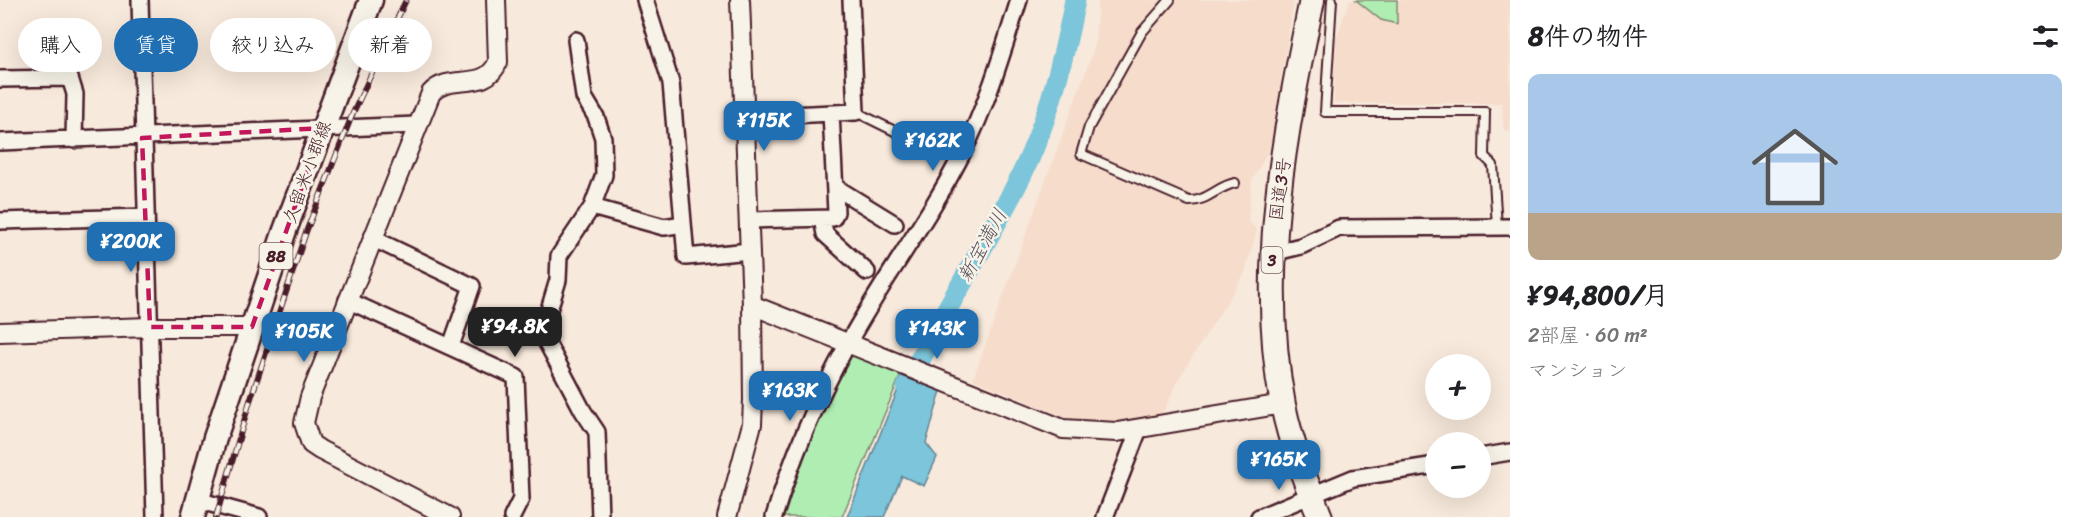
<!DOCTYPE html>
<html lang="ja">
<meta charset="utf-8">
<style>
:root{--surface:#fff;--page:#f6f6f6;--text:#202124;--muted:#757577;--line:#e0e0e0;--accent:#1f6fb2}
body{margin:0;font-family:Sriracha,"Klee One",sans-serif;background:var(--page);color:var(--text);height:100vh;display:flex;flex-direction:column;font-size:22px;white-space:nowrap}
*{box-sizing:border-box;margin:0}
p{font-size:20px;color:var(--muted)}
.icon{flex:none;width:33px;height:33px;fill:none;stroke:currentColor;stroke-width:2;stroke-linecap:round;stroke-linejoin:round}
.map{position:relative;flex:1;overflow:hidden}
.panel{display:flex;flex-direction:column;background:var(--surface);width:570px}
.panel>*{flex:none}
.guide{position:absolute;left:18px;top:18px;width:570px;height:54px;display:flex;gap:12px}
.buttons{position:absolute;left:1425px;top:354px;display:grid;gap:12px}
.buttons a{display:grid;place-items:center;width:66px;height:66px;border-radius:50%;background:var(--surface);box-shadow:0 6px 24px #0002;font-size:30px}
.price{position:absolute;translate:-50% -51px;padding:0 14px;border-radius:12px;background:var(--accent);color:#fff;font-size:20px;line-height:39px;filter:drop-shadow(0 2px 3px #0008)}
.price::after{content:'';position:absolute;left:50%;top:36px;width:18px;height:14px;margin-left:-9px;background:inherit;clip-path:polygon(0 0,100% 0,50% 100%)}
.price.selected{background:#222;color:#fff}
ul{padding:0;list-style:none}
li{display:grid;align-content:center;gap:12px;height:318px;padding:0 18px}
li+li{border-top:2px solid var(--line)}
li span{display:grid;place-items:center;height:186px;border-radius:12px;color:#555}
li>.icon{margin-inline-start:auto}
span .icon{width:108px;height:108px;fill:#fffc;stroke-width:1}
li b{font-size:26px}
h2{display:flex;justify-content:space-between;align-items:center;height:72px;padding:0 18px;font-size:26px}
.pill{padding:0 21px;border-radius:27px;background:var(--surface);box-shadow:0 6px 24px #0002;font-size:21px;line-height:54px}
.pill.selected{background:var(--accent);color:#fff}
main{display:flex;flex:1;min-height:0}
.map>svg:first-child{display:block}
.built{fill:#f6dccb}
.green{fill:#b0edb3;stroke:#7d866f;stroke-width:1.5}
.water{fill:#7bc5da;stroke:#678394;stroke-width:1.5}
.lines{fill:none;stroke-linecap:round;stroke-linejoin:round}
.river{stroke:#7bc5da;stroke-width:21}
.service-casing{stroke:#4a1f2b;stroke-width:12}
.minor-casing{stroke:#4a1f2b;stroke-width:20}
.tertiary-casing{stroke:#4a1f2b;stroke-width:22}
.primary-casing{stroke:#4a1f2b;stroke-width:27}
.trunk-casing{stroke:#4a1f2b;stroke-width:28}
.service{stroke:#f7f3e8;stroke-width:8}
.minor{stroke:#f7f3e8;stroke-width:15}
.tertiary{stroke:#f7f3e8;stroke-width:18}
.primary{stroke:#f7f3e8;stroke-width:22}
.trunk{stroke:#f7f3e8;stroke-width:24}
.rail-casing{stroke:#4a1f2b;stroke-width:6}
.rail{stroke:#f7f3e8;stroke-width:4;stroke-dasharray:11;stroke-linecap:butt}
.marked{fill:none;stroke:#c2185b;stroke-width:4.5;stroke-dasharray:12 8;stroke-linejoin:round}
.labels{text-anchor:middle;stroke-width:5;stroke-linejoin:round;paint-order:stroke}
.shield{fill:#f7f3e8;stroke:#7e5f64;stroke-width:1.5}
.shield-label{font-size:16px;font-weight:bold;fill:#4a1f2b}
.street-label{font-size:18px;fill:#4a1f2b;stroke:#f7f3e8}
.water-label{font-size:20px;font-style:italic;fill:#595160;stroke:#f7f3e8}
</style>
<main>
<div class="map">
<svg width="1510" height="517" viewBox="0 0 1510 517">
<rect width="100%" height="100%" fill="#f7e9db"/>
<filter id="ink" filterUnits="userSpaceOnUse"><feTurbulence type="fractalNoise" baseFrequency=".0167" numOctaves="2"/><feDisplacementMap in="SourceGraphic" scale="12" xChannelSelector="R" yChannelSelector="G"/><feConvolveMatrix kernelMatrix="1 2 1 2 8 2 1 2 1" color-interpolation-filters="sRGB"/></filter>
<g filter="url(#ink)">
<!-- built -->
<path class="built" d="M 1098,0 L 1294,0 L 1270,148 L 1252,180 L 1248,221 L 1257,230 L 1244,275 L 1179,378 L 1161,417 L 1102,423 L 1066,418 L 973,379 L 1095,46 Z
M 1350,0 L 1356,0 L 1381,20 L 1397,24 L 1397,0 L 1510,0 L 1510,131 L 1504,131 L 1502,103 L 1334,103 L 1336,39 Z"/>
<!-- green -->
<path class="green" d="M 1356,0 L 1397,0 L 1397,24 L 1381,20 Z
M 852,355 L 901,374 L 842,517 L 784,517 L 813,428 Z"/>
<!-- water -->
<path class="water" d="M 903,377 L 941,391 L 926,443 L 937,457 L 924,486 L 902,476 L 884,517 L 847,517 Z"/>
<g class="lines">
<!-- river -->
<path class="river" d="M 907,387 C 940,314 986,247 1022,174 C 1048,121 1064,58 1075,0"/>
<!-- service casing -->
<g class="service-casing">
<path id="service" d="M 1170,0 L 1142,32 L 1089,127 L 1081,154 L 1189,201 C 1206,202 1218,186 1235,183
M 1332,0 L 1325,112 L 1485,112 L 1484,156 L 1493,165 L 1497,227
M 856,112 L 931,149"/>
</g>
<!-- minor casing -->
<g class="minor-casing">
<path id="minor" d="M 140,0 L 155,517
M 645,0 L 671,83 L 686,257 L 750,251
M 576,40 L 584,97 L 596,117 L 603,138 L 604,175 L 592,207 L 559,256 L 558,280 L 545,323 L 546,341 L 583,411 L 597,432 L 600,517
M 0,79 L 70,78 L 75,94 L 74,140
M 744,117 L 856,112 L 851,0
M 0,142 L 416,125
M 835,187 L 895,224
M 592,207 L 664,227 L 683,224
M 822,219 L 825,234 L 867,272
M 748,220 L 833,218 L 836,212 L 831,113
M 0,221 L 145,217
M 372,238 L 472,286 L 451,346
M 1272,253 L 1301,246 L 1339,228 L 1510,227
M 347,300 L 516,377 L 521,499 L 512,517
M 1480,457 L 1510,452
M 197,500 L 259,517
M 774,517 C 792,457 817,400 847,345 C 883,279 930,218 964,150 C 988,103 1003,50 1019,0
M 1105,517 L 1139,429
M 1259,517 L 1353,478 L 1436,465"/>
</g>
<!-- tertiary casing -->
<g class="tertiary-casing">
<path id="tertiary" d="M 752,305 L 1063,429 L 1117,432 L 1283,404
M 0,332 L 150,327 L 252,327
M 450,517 L 320,450 L 311,444 L 304,423 L 310,397 L 431,93 C 450,72 485,93 498,62 L 496,0
M 727,517 L 752,424 L 753,400 L 752,305 L 740,0"/>
</g>
<!-- primary casing -->
<g class="primary-casing">
<path id="primary" d="M 193,517 L 215,438 L 284,233 L 371,0"/>
</g>
<!-- trunk casing -->
<g class="trunk-casing">
<path id="trunk" d="M 1312,0 C 1285,132 1257,270 1283,405 C 1291,444 1305,480 1320,517"/>
</g>
<!-- service -->
<use href="#service" class="service"/>
<!-- minor -->
<use href="#minor" class="minor"/>
<!-- tertiary -->
<use href="#tertiary" class="tertiary"/>
<!-- primary -->
<use href="#primary" class="primary"/>
<!-- trunk -->
<use href="#trunk" class="trunk"/>
<!-- rail casing -->
<g class="rail-casing">
<path id="rail" d="M 216,517 L 249,404 L 306,232 L 353,113 L 406,0"/>
</g>
<!-- rail -->
<use href="#rail" class="rail"/>
</g>
</g>
<!-- marked area -->
<path class="marked" d="M 323,128 L 252,327 L 150,327 L 142,138 Z"/>
<g class="labels">
<!-- shield labels -->
<g class="shield">
<rect x="259.5" y="243" width="33" height="26" rx="4.5"/>
<rect x="1261.5" y="247" width="21" height="26" rx="4.5"/>
</g>
<g class="shield-label">
<text x="276" y="262">88</text>
<text x="1272" y="266">3</text>
</g>
<!-- street labels -->
<g class="street-label">
<text transform="translate(307 172) rotate(-70)" y="6">久留米小郡線</text>
<text transform="translate(1280 189) rotate(-82)" y="6">国道3号</text>
</g>
<!-- water labels -->
<g class="water-label">
<text transform="translate(982 245) rotate(-61)" y="7">新宝満川</text>
</g>
</g>
</svg>
<div class="buttons">
<a>+</a>
<a>−</a>
</div>
<b class="price" style="left:764px;top:152px">¥115K</b>
<b class="price" style="left:933px;top:172px">¥162K</b>
<b class="price" style="left:131px;top:273px">¥200K</b>
<b class="price selected" style="left:515px;top:358px">¥94.8K</b>
<b class="price" style="left:937px;top:360px">¥143K</b>
<b class="price" style="left:304px;top:363px">¥105K</b>
<b class="price" style="left:790px;top:422px">¥163K</b>
<b class="price" style="left:1279px;top:491px">¥165K</b>
<div class="guide">
<a class="pill">購入</a>
<a class="pill selected">賃貸</a>
<a class="pill">絞り込み</a>
<a class="pill">新着</a>
</div>
</div>
<section class="panel">
<h2>8件の物件<svg class="icon" aria-label="filters" viewBox="0 0 24 24"><path d="M4 7h16M4 17h16"/><circle cx="9" cy="7" r="2"/><circle cx="15" cy="17" r="2"/></svg></h2>
<ul>
<li><span style="background:linear-gradient(#a9c7e8 75%,#b9a48a 0)"><svg class="icon" aria-label="home" viewBox="0 0 24 24"><path d="M3 11l9-7 9 7M6 9v11h12V9"/></svg></span><div><b>¥94,800/月</b><p>2部屋 · 60 m²</p><p>マンション</p></div></li>
</ul>
</section>
</main>
